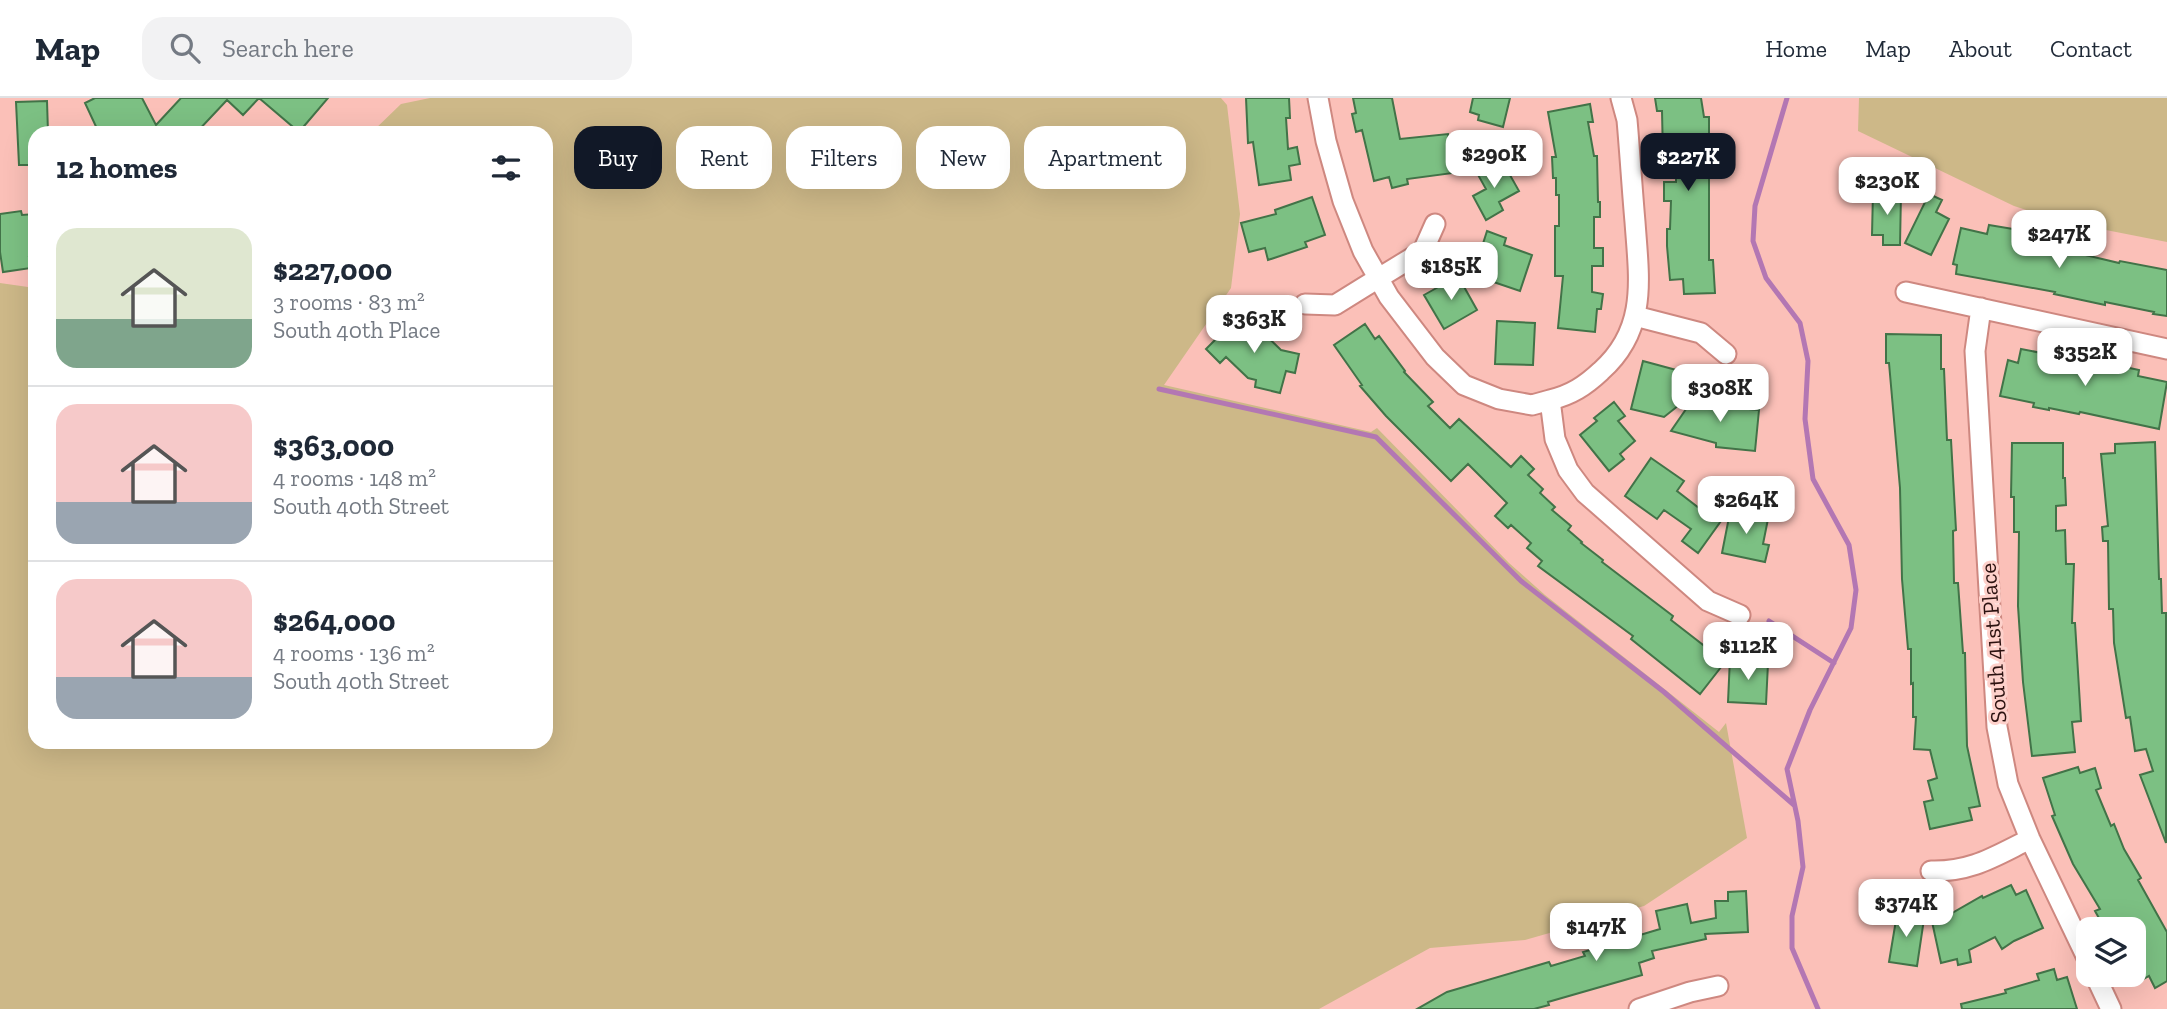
<!DOCTYPE html>
<meta charset="utf-8">
<style>
:root{--surface:#fff;--page:#f2f2f3;--text:#1f2937;--muted:#747a83;--line:#e0e1e3;--accent:#111827}
body{margin:0;font-family:"Zilla Slab",serif;background:var(--page);color:var(--text);height:100vh;display:flex;flex-direction:column;font-size:26px;white-space:nowrap}
*{box-sizing:border-box;margin:0}
p{font-size:23px;color:var(--muted)}
.icon{flex:none;width:38px;height:38px;fill:none;stroke:currentColor;stroke-width:2;stroke-linecap:round;stroke-linejoin:round}
.map{position:relative;flex:1;overflow:hidden}
.side{position:absolute;left:28px;top:28px;width:525px;height:623px;display:flex;flex-direction:column;background:var(--surface);border-radius:21px;box-shadow:0 7px 28px #0002}
.side>*{flex:none}
.hud{position:absolute;left:574px;top:28px;width:665px;height:63px;display:flex;gap:14px}
.controls{position:absolute;left:2076px;top:819px;display:grid;gap:14px}
.controls a{display:grid;place-items:center;width:70px;height:70px;border-radius:14px;background:var(--surface);box-shadow:0 7px 28px #0002;font-size:35px}
.price{position:absolute;translate:-50% -60px;padding:0 16px;border-radius:14px;background:#fff;color:#222;font-size:23px;line-height:46px;filter:drop-shadow(0 2px 4px #0008)}
.price::after{content:'';position:absolute;left:50%;top:42px;width:21px;height:16px;margin-left:-10px;background:inherit;clip-path:polygon(0 0,100% 0,50% 100%)}
.price.on{background:var(--accent);color:#fff}
ul{padding:0;list-style:none}
li{display:flex;align-items:center;gap:21px;height:175px;padding:0 28px}
li+li{border-top:2px solid var(--line)}
li span{display:grid;place-items:center;flex:none;width:196px;height:140px;border-radius:21px;color:#555}
li>.icon{margin-inline-start:auto}
span .icon{width:84px;height:84px;fill:#fffc;stroke-width:1}
li b{font-size:30px}
h2{display:flex;justify-content:space-between;align-items:center;height:84px;padding:0 28px;font-size:30px}
.pill{padding:0 24px;border-radius:21px;background:var(--surface);box-shadow:0 7px 28px #0002;font-size:24px;line-height:63px}
.pill.on{background:var(--accent);color:#fff}
header{display:flex;align-items:center;gap:42px;box-sizing:border-box;height:98px;padding:0 35px;background:var(--surface);border-bottom:2px solid var(--line)}
header strong{font-size:33px}
nav{display:flex;gap:38px;margin-inline-start:auto;font-size:24px}
.search{width:490px;height:63px;background:var(--page);display:flex;align-items:center;gap:18px;box-sizing:border-box;padding:0 24px;border-radius:21px;color:var(--muted);font-size:26px}
.map>svg:first-child{display:block}
.green{fill:#cdb888}
.lines{fill:none;stroke-linecap:round;stroke-linejoin:round}
.stream{stroke:#b377b3;stroke-width:5}
.building{fill:#7cc083;stroke:#427348;stroke-width:2}
.street-casing{stroke:#ce8880;stroke-width:23}
.street{stroke:#fff;stroke-width:19}
.labels{text-anchor:middle;stroke-width:6;stroke-linejoin:round;paint-order:stroke}
.street-label{font-size:23px;fill:#2c1210;stroke:#fed1cb}
</style>
<header>
<strong>Map</strong>
<div class="search"><svg class="icon" aria-label="search" viewBox="0 0 24 24"><circle cx="10" cy="10" r="6"/><path d="M15 15l6 6"/></svg>Search here</div>
<nav><a>Home</a><a>Map</a><a>About</a><a>Contact</a></nav>
</header>
<div class="map">
<svg width="2167" height="911" viewBox="0 0 2167 911">
<rect width="100%" height="100%" fill="#fbc0b8"/>
<!-- green -->
<path class="green" d="M 430,0 L 1221,0 L 1227,7 L 1240,116 L 1231,190 L 1164,287 L 1371,334 L 1377,330 L 1509,465 L 1545,497 L 1719,634 L 1726,625 L 1747,740 L 1644,808 L 1525,842 L 1430,850 L 1319,911 L 0,911 L 0,185 L 35,190 L 35,644 L 546,644 L 546,35 L 371,35 L 401,6 Z
M 1859,0 L 2167,0 L 2167,144 L 2060,123 L 2014,108 L 1858,33 Z"/>
<g class="lines">
<!-- stream -->
<path class="stream" d="M 1787,0 L 1755,108 L 1753,143 L 1766,180 L 1800,225 L 1808,263 L 1805,321 L 1813,381 L 1849,447 L 1856,492 L 1851,530 L 1810,612 L 1787,671 L 1798,723 L 1803,769 L 1792,818 L 1792,850 L 1818,911
M 1159,291 L 1376,339 L 1521,483 L 1664,594 L 1794,707
M 1769,523 L 1834,565"/>
</g>
<!-- building -->
<path class="building" d="M 95,0 L 142,0 L 156,27 L 181,0 L 328,0 L 299,34 L 259,0 L 243,17 L 227,2 L 196,35 L 99,35 L 85,5 Z
M 1246,0 L 1289,0 L 1290,20 L 1286,20 L 1288,51 L 1297,49 L 1300,66 L 1289,68 L 1291,82 L 1259,87 L 1253,44 L 1248,45 Z
M 1353,0 L 1392,0 L 1400,41 L 1448,36 L 1453,75 L 1407,81 L 1408,86 L 1392,90 L 1389,79 L 1374,83 L 1362,32 L 1356,34 L 1352,16 L 1356,15 Z
M 1473,0 L 1510,0 L 1503,29 L 1478,22 L 1479,17 L 1470,14 Z
M 1655,0 L 1701,0 L 1704,19 L 1709,19 L 1709,162 L 1713,162 L 1715,195 L 1684,196 L 1683,181 L 1670,182 L 1667,148 L 1667,131 L 1670,131 L 1671,103 L 1664,103 L 1664,84 L 1676,84 L 1676,58 L 1663,59 L 1662,13 L 1657,13 Z
M 47,3 L 48,35 L 35,35 L 35,67 L 19,67 L 16,4 Z
M 1590,6 L 1593,24 L 1588,24 L 1594,58 L 1597,58 L 1598,104 L 1600,104 L 1600,119 L 1594,119 L 1594,150 L 1603,150 L 1603,168 L 1592,168 L 1592,194 L 1603,196 L 1601,211 L 1597,211 L 1595,234 L 1558,230 L 1563,178 L 1555,178 L 1555,128 L 1559,128 L 1559,97 L 1556,97 L 1556,80 L 1553,80 L 1552,59 L 1556,59 L 1548,14 Z
M 1495,65 L 1499,73 L 1506,70 L 1519,93 L 1499,104 L 1503,112 L 1486,122 L 1473,98 L 1486,91 L 1477,75 Z
M 1873,94 L 1901,95 L 1900,147 L 1883,147 L 1883,137 L 1872,137 Z
M 1929,96 L 1942,102 L 1936,114 L 1949,121 L 1931,157 L 1905,145 Z
M 1312,99 L 1325,137 L 1305,144 L 1307,149 L 1268,162 L 1265,150 L 1249,154 L 1241,125 L 1276,116 L 1275,112 Z
M 21,113 L 22,117 L 35,116 L 35,159 L 29,159 L 31,170 L 3,174 L 0,154 L 0,116 Z
M 1989,127 L 2037,135 L 2035,145 L 2119,165 L 2120,163 L 2167,172 L 2167,218 L 2153,216 L 2154,214 L 2105,204 L 2105,207 L 2054,196 L 2055,194 L 1956,176 L 1957,167 L 1953,166 L 1961,130 L 1987,136 Z
M 1487,133 L 1506,140 L 1504,147 L 1532,157 L 1520,193 L 1473,177 Z
M 1458,178 L 1477,212 L 1444,231 L 1424,197 Z
M 1240,217 L 1254,230 L 1256,228 L 1281,252 L 1299,256 L 1295,275 L 1286,273 L 1280,295 L 1255,289 L 1256,282 L 1248,280 L 1226,259 L 1220,265 L 1206,251 Z
M 1497,223 L 1535,225 L 1533,267 L 1495,266 Z
M 1365,226 L 1375,241 L 1379,238 L 1405,273 L 1404,274 L 1433,304 L 1428,308 L 1450,330 L 1459,321 L 1511,369 L 1521,358 L 1534,371 L 1528,377 L 1543,391 L 1540,395 L 1555,409 L 1552,412 L 1571,428 L 1568,432 L 1582,444 L 1581,445 L 1603,462 L 1602,464 L 1673,518 L 1671,522 L 1725,564 L 1700,596 L 1631,541 L 1633,538 L 1538,468 L 1542,463 L 1527,450 L 1531,445 L 1511,427 L 1508,430 L 1495,418 L 1507,405 L 1468,366 L 1451,383 L 1386,318 L 1360,288 L 1362,287 L 1334,247 Z
M 1886,236 L 1941,237 L 1941,271 L 1944,271 L 1947,342 L 1951,342 L 1956,432 L 1953,433 L 1954,485 L 1958,485 L 1963,555 L 1965,555 L 1967,648 L 1980,708 L 1969,710 L 1972,722 L 1930,731 L 1924,704 L 1933,702 L 1928,683 L 1937,680 L 1930,652 L 1914,651 L 1916,619 L 1913,619 L 1913,585 L 1911,586 L 1911,551 L 1908,551 L 1902,481 L 1900,390 L 1889,265 L 1886,265 Z
M 2021,251 L 2119,270 L 2120,268 L 2139,272 L 2138,278 L 2167,284 L 2159,331 L 2080,314 L 2079,316 L 2049,310 L 2049,312 L 2033,309 L 2034,305 L 2000,298 L 2008,262 L 2018,265 Z
M 1643,263 L 1680,273 L 1675,291 L 1693,296 L 1664,319 L 1631,311 Z
M 1693,301 L 1740,306 L 1739,310 L 1759,312 L 1755,353 L 1716,349 L 1716,345 L 1671,333 Z
M 1614,304 L 1625,318 L 1618,323 L 1635,343 L 1620,356 L 1624,361 L 1609,373 L 1580,337 L 1597,323 L 1594,320 Z
M 2155,344 L 2159,481 L 2161,481 L 2162,515 L 2166,515 L 2166,745 L 2140,677 L 2153,673 L 2146,651 L 2135,653 L 2130,619 L 2126,620 L 2114,545 L 2113,511 L 2109,511 L 2108,443 L 2103,443 L 2102,429 L 2108,428 L 2101,356 L 2115,355 L 2115,346 Z
M 2012,345 L 2063,345 L 2063,380 L 2065,380 L 2066,407 L 2056,408 L 2056,433 L 2065,432 L 2066,466 L 2074,466 L 2072,525 L 2075,525 L 2081,623 L 2072,624 L 2075,654 L 2032,658 L 2023,584 L 2018,508 L 2019,434 L 2014,434 L 2014,399 L 2011,399 Z
M 1651,360 L 1684,383 L 1677,393 L 1699,410 L 1705,402 L 1726,416 L 1698,455 L 1682,443 L 1691,431 L 1664,412 L 1657,421 L 1625,398 Z
M 1731,409 L 1744,412 L 1743,415 L 1768,421 L 1763,446 L 1769,447 L 1765,464 L 1722,455 Z
M 1730,560 L 1768,565 L 1766,606 L 1728,604 Z
M 2078,669 L 2080,675 L 2095,670 L 2101,690 L 2096,692 L 2111,728 L 2114,726 L 2124,751 L 2141,780 L 2138,782 L 2167,834 L 2167,883 L 2155,890 L 2149,878 L 2133,887 L 2133,831 L 2105,831 L 2095,813 L 2100,811 L 2073,766 L 2052,718 L 2055,717 L 2043,680 Z
M 2011,787 L 2016,797 L 2026,792 L 2043,830 L 2014,843 L 2002,851 L 1995,839 L 1969,852 L 1971,864 L 1958,867 L 1957,861 L 1941,865 L 1931,819 L 1952,815 L 1982,798 L 1983,800 Z
M 1746,793 L 1748,834 L 1705,836 L 1706,841 L 1652,853 L 1654,860 L 1639,865 L 1642,877 L 1548,904 L 1549,907 L 1534,911 L 1417,911 L 1447,894 L 1549,864 L 1551,868 L 1585,858 L 1583,854 L 1660,831 L 1656,813 L 1687,806 L 1691,825 L 1716,820 L 1715,803 L 1728,803 L 1728,794 Z
M 1898,810 L 1911,813 L 1909,824 L 1924,821 L 1917,868 L 1889,864 Z
M 2054,871 L 2057,882 L 2067,879 L 2077,911 L 1962,911 L 1961,906 L 2006,895 L 2005,892 L 2039,882 L 2037,876 Z"/>
<g class="lines">
<!-- street casing -->
<g class="street-casing">
<path id="street" d="M 1318,0 L 1326,43 L 1343,103 L 1363,153 L 1389,199 L 1435,259 L 1464,287 L 1499,301 L 1532,307 L 1550,302 L 1555,341 L 1568,372 L 1585,395 L 1708,503 L 1740,517
M 1906,194 L 2167,251
M 1305,206 L 1335,207 L 1364,189 L 1423,153 L 1435,126
M 1981,210 L 1975,253 L 1997,629 L 2008,686 L 2030,741 L 2088,862
M 1635,218 L 1701,235 L 1726,256
M 1550,302 C 1571,297 1585,288 1601,273 C 1648,231 1639,181 1635,124 C 1632,90 1630,56 1627,22 L 1621,0
M 1931,773 C 1972,774 1995,758 2030,741
M 2095,877 L 2111,911
M 1639,911 L 1690,894 L 1718,888"/>
</g>
<!-- street -->
<use href="#street" class="street"/>
</g>
<g class="labels">
<!-- street labels -->
<g class="street-label">
<text transform="translate(1993 545) rotate(-94)" y="8">South 41st Place</text>
</g>
</g>
</svg>
<div class="controls">
<a><svg class="icon" aria-label="layers" viewBox="0 0 24 24"><path d="M12 4l9 5-9 5-9-5zM3 14l9 5 9-5"/></svg></a>
</div>
<b class="price" style="left:1494px;top:92px">$290K</b>
<b class="price on" style="left:1688px;top:95px">$227K</b>
<b class="price" style="left:1887px;top:119px">$230K</b>
<b class="price" style="left:2059px;top:172px">$247K</b>
<b class="price" style="left:1451px;top:204px">$185K</b>
<b class="price" style="left:1254px;top:257px">$363K</b>
<b class="price" style="left:2085px;top:290px">$352K</b>
<b class="price" style="left:1720px;top:326px">$308K</b>
<b class="price" style="left:1746px;top:438px">$264K</b>
<b class="price" style="left:1748px;top:584px">$112K</b>
<b class="price" style="left:1906px;top:841px">$374K</b>
<b class="price" style="left:1596px;top:865px">$147K</b>
<div class="hud">
<a class="pill on">Buy</a>
<a class="pill">Rent</a>
<a class="pill">Filters</a>
<a class="pill">New</a>
<a class="pill">Apartment</a>
</div>
<section class="side">
<h2>12 homes<svg class="icon" aria-label="filters" viewBox="0 0 24 24"><path d="M4 7h16M4 17h16"/><circle cx="9" cy="7" r="2"/><circle cx="15" cy="17" r="2"/></svg></h2>
<ul>
<li><span style="background:linear-gradient(#dfe7d0 65%,#7fa58c 0)"><svg class="icon" aria-label="home" viewBox="0 0 24 24"><path d="M3 11l9-7 9 7M6 9v11h12V9"/></svg></span><div><b>$227,000</b><p>3 rooms · 83 m²</p><p>South 40th Place</p></div></li>
<li><span style="background:linear-gradient(#f6c9c9 70%,#9aa5b1 0)"><svg class="icon" aria-label="home" viewBox="0 0 24 24"><path d="M3 11l9-7 9 7M6 9v11h12V9"/></svg></span><div><b>$363,000</b><p>4 rooms · 148 m²</p><p>South 40th Street</p></div></li>
<li><span style="background:linear-gradient(#f6c9c9 70%,#9aa5b1 0)"><svg class="icon" aria-label="home" viewBox="0 0 24 24"><path d="M3 11l9-7 9 7M6 9v11h12V9"/></svg></span><div><b>$264,000</b><p>4 rooms · 136 m²</p><p>South 40th Street</p></div></li>
</ul>
</section>
</div>
